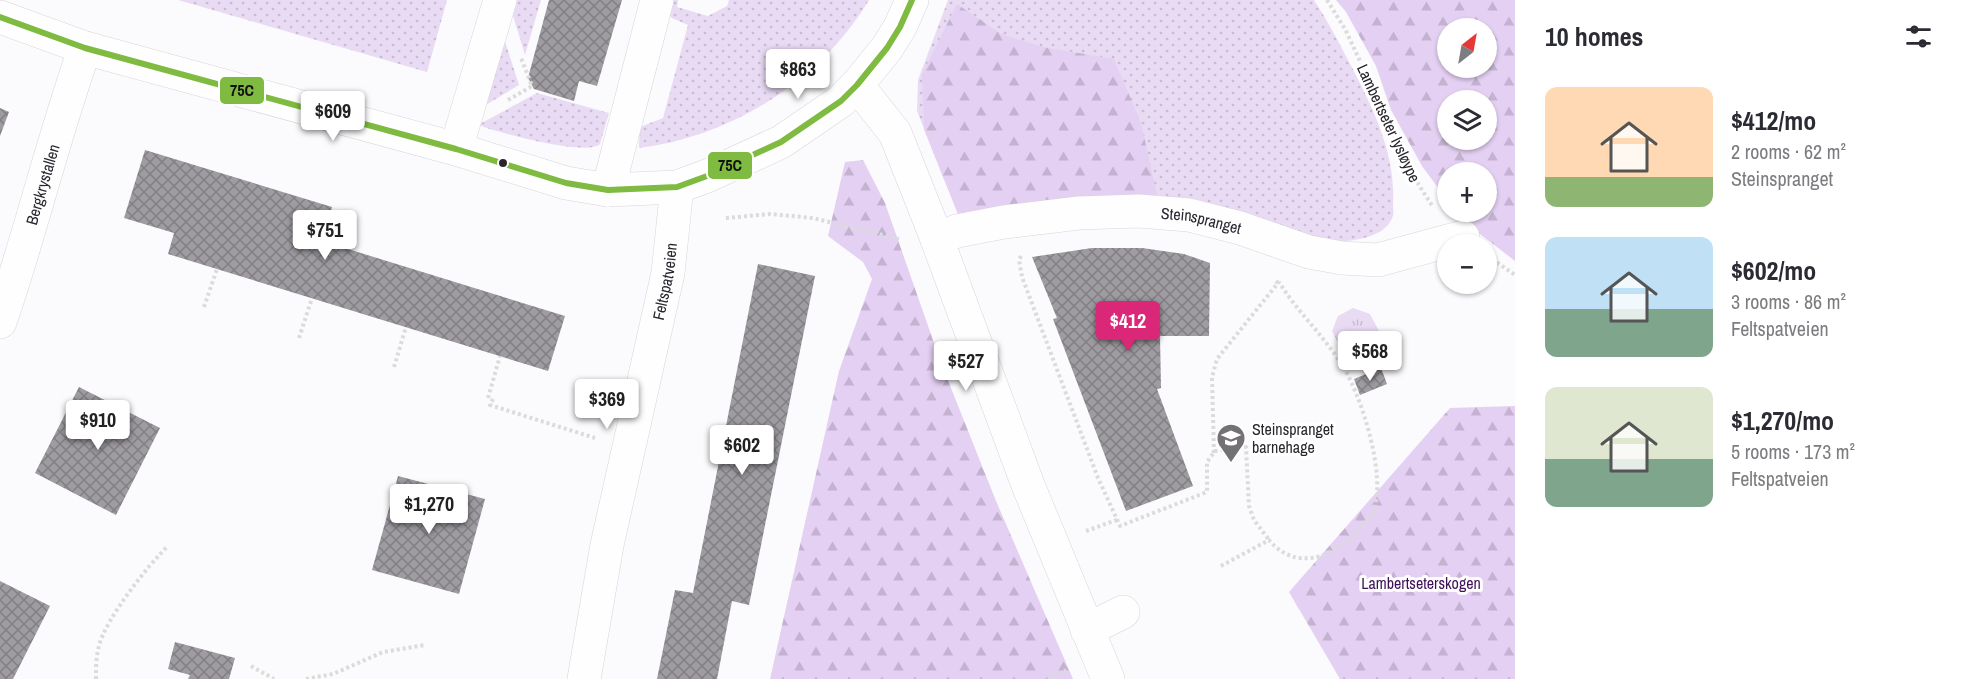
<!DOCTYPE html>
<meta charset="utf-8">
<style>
:root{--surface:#fff;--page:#f7f7f7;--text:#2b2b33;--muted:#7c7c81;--accent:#db2777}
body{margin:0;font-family:"Archivo Narrow",sans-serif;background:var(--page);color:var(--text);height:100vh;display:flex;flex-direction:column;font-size:22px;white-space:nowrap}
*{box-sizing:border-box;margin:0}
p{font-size:20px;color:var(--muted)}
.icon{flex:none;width:33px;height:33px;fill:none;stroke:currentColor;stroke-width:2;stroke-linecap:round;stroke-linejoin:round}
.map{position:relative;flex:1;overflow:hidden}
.drawer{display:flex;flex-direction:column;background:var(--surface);width:450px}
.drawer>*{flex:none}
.needle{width:39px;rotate:31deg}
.tools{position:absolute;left:1437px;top:18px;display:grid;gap:12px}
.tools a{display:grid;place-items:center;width:60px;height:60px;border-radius:50%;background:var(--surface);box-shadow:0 2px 4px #0004;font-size:30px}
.price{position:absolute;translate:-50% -51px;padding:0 14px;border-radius:6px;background:#fff;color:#222;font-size:20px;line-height:39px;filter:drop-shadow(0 2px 3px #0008)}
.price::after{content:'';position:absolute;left:50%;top:36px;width:18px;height:14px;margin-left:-9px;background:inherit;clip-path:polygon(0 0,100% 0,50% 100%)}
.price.on{background:var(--accent);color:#fff}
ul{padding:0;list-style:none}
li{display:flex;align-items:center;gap:18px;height:150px;padding:0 30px}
li span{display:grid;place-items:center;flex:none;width:168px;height:120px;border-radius:12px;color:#555}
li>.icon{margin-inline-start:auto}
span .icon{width:72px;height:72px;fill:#fffc;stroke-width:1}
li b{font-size:26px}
h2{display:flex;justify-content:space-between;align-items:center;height:72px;padding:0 30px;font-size:26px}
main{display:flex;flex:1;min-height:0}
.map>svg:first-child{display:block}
.grass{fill:url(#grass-dots)}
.forest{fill:url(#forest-firs);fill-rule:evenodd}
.park{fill:url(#park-tufts)}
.building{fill:url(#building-cross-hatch)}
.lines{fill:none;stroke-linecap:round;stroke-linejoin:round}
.minor-casing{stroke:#d8d5da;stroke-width:34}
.path{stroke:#dbdbdc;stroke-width:4;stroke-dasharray:3 3;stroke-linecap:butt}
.minor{stroke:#fefeff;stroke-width:33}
.bus-1-casing{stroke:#fff;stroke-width:10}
.bus-1{stroke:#7ebb40;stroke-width:6}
.bus-dot{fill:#2a262e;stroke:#fff;stroke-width:2}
.labels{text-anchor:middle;stroke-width:6;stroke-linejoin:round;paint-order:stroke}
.street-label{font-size:16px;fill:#2a262e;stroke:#fff}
.poi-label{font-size:16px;fill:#2a262e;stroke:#fff;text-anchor:start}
.park-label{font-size:16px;fill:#3f1258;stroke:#fff}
.line-badge{stroke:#fff;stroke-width:2}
.pale-badge-label{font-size:16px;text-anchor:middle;font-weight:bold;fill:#111}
</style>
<main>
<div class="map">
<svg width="1515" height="679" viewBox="0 0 1515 679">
<defs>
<pattern id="grass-dots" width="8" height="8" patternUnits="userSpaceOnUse" patternTransform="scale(1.5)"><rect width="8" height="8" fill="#e9dbf4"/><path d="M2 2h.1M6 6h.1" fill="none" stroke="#c8bcd2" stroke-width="1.8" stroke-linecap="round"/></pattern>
<pattern id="forest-firs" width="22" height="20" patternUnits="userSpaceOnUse" patternTransform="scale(1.5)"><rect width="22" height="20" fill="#e4d0f2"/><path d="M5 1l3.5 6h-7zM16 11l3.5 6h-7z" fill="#c4b2d0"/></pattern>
<pattern id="park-tufts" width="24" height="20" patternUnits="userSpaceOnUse" patternTransform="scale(1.5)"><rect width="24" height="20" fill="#e9dbf4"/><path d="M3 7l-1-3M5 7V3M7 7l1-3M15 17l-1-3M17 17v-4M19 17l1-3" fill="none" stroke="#c8bcd2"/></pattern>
<pattern id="building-cross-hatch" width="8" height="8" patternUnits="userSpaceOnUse" patternTransform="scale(1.5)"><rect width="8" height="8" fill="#9f9ca1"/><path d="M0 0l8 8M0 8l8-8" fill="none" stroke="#827f84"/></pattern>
</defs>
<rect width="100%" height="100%" fill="#fbfafc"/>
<!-- grass -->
<path class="grass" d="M 178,0 L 447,0 L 427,72 Z
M 513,0 L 541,0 L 525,55 L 511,9 Z
M 668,0 L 678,0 L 677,7 L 708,16 L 727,6 L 729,0 L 869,0 C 821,80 733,136 640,148 L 639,145 L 640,127 L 663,118 L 688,25 L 672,18 L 667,13 Z
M 948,0 L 1314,0 C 1327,20 1337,39 1348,60 C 1371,104 1396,152 1393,203 C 1393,207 1394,213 1393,216 C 1385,238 1356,240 1337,242 L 945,182 L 917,111 L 918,80 Z
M 503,35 L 519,85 L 484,106 Z
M 537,93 L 609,113 L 600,144 C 585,157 498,132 478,125 Z"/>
<!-- forest -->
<path class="forest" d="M 1336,0 L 1515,0 L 1515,261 L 1462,220 L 1456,212 L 1486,212 L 1486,172 L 1448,172 L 1447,200 L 1422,166 L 1391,110 L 1376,66 L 1346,12 ZM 1448,28 L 1486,28 L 1486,68 L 1448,68 ZM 1448,100 L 1486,100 L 1486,140 L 1448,140 Z
M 957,4 L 1001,34 L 1043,47 L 1114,59 L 1141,123 L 1158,199 L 959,217 L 924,129 L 922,74 Z
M 863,160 L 885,203 L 941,363 L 996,501 L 1073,679 L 770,679 L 839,371 L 872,279 L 863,262 L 828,236 L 845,162 Z
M 1515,406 L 1515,679 L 1340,679 L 1289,592 L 1450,408 Z"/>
<!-- park -->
<path class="park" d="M 1353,308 L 1370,314 L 1379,331 L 1373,347 L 1357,355 L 1342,350 L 1332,331 L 1338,316 Z"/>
<!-- building -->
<path class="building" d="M 549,0 L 622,0 L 597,86 L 579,81 L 574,101 L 534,89 L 528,78 Z
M 0,108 L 9,112 L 0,136 Z
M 145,150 L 332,207 L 322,241 L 565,316 L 548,371 L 168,254 L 174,233 L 124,218 Z
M 1092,248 L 1142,248 L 1184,254 L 1210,263 L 1209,336 L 1160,336 L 1161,388 L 1157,389 L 1193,486 L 1126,511 L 1053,319 L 1057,318 L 1032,257 Z
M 758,264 L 815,276 L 749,605 L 732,601 L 717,679 L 657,679 L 675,590 L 693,593 Z
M 1381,368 L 1387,384 L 1360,395 L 1354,379 Z
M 79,387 L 160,428 L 116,515 L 35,473 Z
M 398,476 L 485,499 L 459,594 L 372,570 Z
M 0,581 L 50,606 L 13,679 L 0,679 Z
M 175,642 L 235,658 L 229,679 L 188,679 L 190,675 L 168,669 Z"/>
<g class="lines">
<!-- minor casing -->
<g class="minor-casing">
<g id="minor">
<path d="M 0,17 L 85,48 L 456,149 L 566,183 L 608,190 L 677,187 L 707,176 L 781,142 L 841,101 L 857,85 L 887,48 L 900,27 L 912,0"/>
<path d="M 857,85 L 895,133 L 935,234 L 1028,485 L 1108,679"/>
<path d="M 456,149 L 500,0"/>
<path d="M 608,190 L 657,0"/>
<path id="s1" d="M 937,239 L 957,231 L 1004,222 L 1079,213 L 1139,211 L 1189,215 L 1240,228 L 1309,252 L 1342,258 L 1378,260 L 1463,237"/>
<path id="s2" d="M 0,322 C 31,232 53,138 85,48"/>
<path d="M 1087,630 L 1123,612"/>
<path id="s3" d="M 584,679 L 607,545 L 668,273 L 677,187"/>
</g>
</g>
<!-- path -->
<path class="path" d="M 1327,0 L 1345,29 L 1388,121 L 1404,162 L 1433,207
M 508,100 L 532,86 L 521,58
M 726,218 L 770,214 L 813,218 L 899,239
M 1021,256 L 1019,260 L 1022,277 L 1098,478 L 1120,526 L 1207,492 L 1207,462 L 1215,451 L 1246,447 L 1249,506 L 1254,520 L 1269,540
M 1492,259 L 1515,275
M 204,307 L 217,269
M 299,338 L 312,298
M 394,367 L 406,327
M 488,398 L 500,356
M 493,399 L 490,405 L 595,438
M 1214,453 L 1212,377 L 1217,359 L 1278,283 L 1276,281
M 1086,531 L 1117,520
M 1221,566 L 1269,540 C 1284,558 1304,563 1326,554 C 1344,546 1365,528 1373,511 C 1388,478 1360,390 1340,362 C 1322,334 1296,310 1279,282
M 251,666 L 274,679
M 96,679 C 96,668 96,657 99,646 C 105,620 148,565 168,546
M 306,679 L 333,674 L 383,652 L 425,645
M 1048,679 L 1066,670"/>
<!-- minor -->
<use href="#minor" class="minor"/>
<!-- bus-1 casing -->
<g class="bus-1-casing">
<path id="bus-1" d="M 0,17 L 85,48 L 456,149 L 566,183 L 608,190 L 677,187 L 707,176 L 781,142 L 841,101 L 857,85 L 887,48 L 900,27 L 912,0"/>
</g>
<!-- bus-1 -->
<use href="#bus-1" class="bus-1"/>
</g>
<!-- icons -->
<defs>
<g id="school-pin" transform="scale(1.5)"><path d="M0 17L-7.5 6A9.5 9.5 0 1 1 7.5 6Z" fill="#737076" stroke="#fff"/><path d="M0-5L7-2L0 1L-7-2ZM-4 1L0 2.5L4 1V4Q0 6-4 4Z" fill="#fff"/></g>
</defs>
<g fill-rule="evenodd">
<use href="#school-pin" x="1231" y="438"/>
</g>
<!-- markers -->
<circle class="bus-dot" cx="503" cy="163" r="5"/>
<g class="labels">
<!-- street labels -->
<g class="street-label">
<text transform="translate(1389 123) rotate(65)" y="6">Lambertseter lysløype</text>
<text dy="6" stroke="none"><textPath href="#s2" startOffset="144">Bergkrystallen</textPath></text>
<text dy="6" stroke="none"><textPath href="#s1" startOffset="268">Steinspranget</textPath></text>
<text dy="6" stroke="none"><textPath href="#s3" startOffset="406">Feltspatveien</textPath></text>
</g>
<!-- poi labels -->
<g class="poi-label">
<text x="1252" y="435">Steinspranget<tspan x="1252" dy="18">barnehage</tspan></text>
</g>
<!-- park labels -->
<g class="park-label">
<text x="1421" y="589">Lambertseterskogen</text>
</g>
</g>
<g class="line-badge">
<rect x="219" y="76" width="46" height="29" rx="6" fill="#7ebb40"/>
<rect x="707" y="151" width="46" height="29" rx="6" fill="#7ebb40"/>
</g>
<g class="pale-badge-label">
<text x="242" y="96">75C</text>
<text x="730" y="171">75C</text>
</g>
</svg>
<div class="tools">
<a><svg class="needle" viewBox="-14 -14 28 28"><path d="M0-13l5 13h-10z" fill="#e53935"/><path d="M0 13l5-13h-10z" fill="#7c7c81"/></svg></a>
<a><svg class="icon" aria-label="layers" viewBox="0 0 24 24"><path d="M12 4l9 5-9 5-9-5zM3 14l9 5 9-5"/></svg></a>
<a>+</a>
<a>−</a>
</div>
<b class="price" style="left:798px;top:100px">$863</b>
<b class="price" style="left:333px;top:142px">$609</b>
<b class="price" style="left:325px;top:261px">$751</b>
<b class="price on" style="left:1128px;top:352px">$412</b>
<b class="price" style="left:1370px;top:382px">$568</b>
<b class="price" style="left:966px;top:392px">$527</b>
<b class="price" style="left:607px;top:430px">$369</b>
<b class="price" style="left:98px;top:451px">$910</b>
<b class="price" style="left:742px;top:476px">$602</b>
<b class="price" style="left:429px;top:535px">$1,270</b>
</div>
<section class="drawer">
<h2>10 homes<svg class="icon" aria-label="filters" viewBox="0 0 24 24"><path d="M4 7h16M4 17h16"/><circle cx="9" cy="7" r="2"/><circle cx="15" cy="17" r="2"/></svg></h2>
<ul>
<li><span style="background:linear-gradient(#ffd9b3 75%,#8fb573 0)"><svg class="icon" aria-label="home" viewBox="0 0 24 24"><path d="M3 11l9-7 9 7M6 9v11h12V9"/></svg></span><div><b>$412/mo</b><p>2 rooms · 62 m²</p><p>Steinspranget</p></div></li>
<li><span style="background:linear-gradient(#bfe0f5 60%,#7fa58c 0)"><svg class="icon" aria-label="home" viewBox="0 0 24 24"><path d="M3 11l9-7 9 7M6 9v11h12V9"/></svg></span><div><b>$602/mo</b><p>3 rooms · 86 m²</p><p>Feltspatveien</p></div></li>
<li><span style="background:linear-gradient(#dfe7d0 60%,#7fa58c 0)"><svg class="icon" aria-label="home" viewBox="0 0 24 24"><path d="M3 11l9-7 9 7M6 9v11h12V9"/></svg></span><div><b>$1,270/mo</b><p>5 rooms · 173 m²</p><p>Feltspatveien</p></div></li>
</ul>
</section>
</main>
